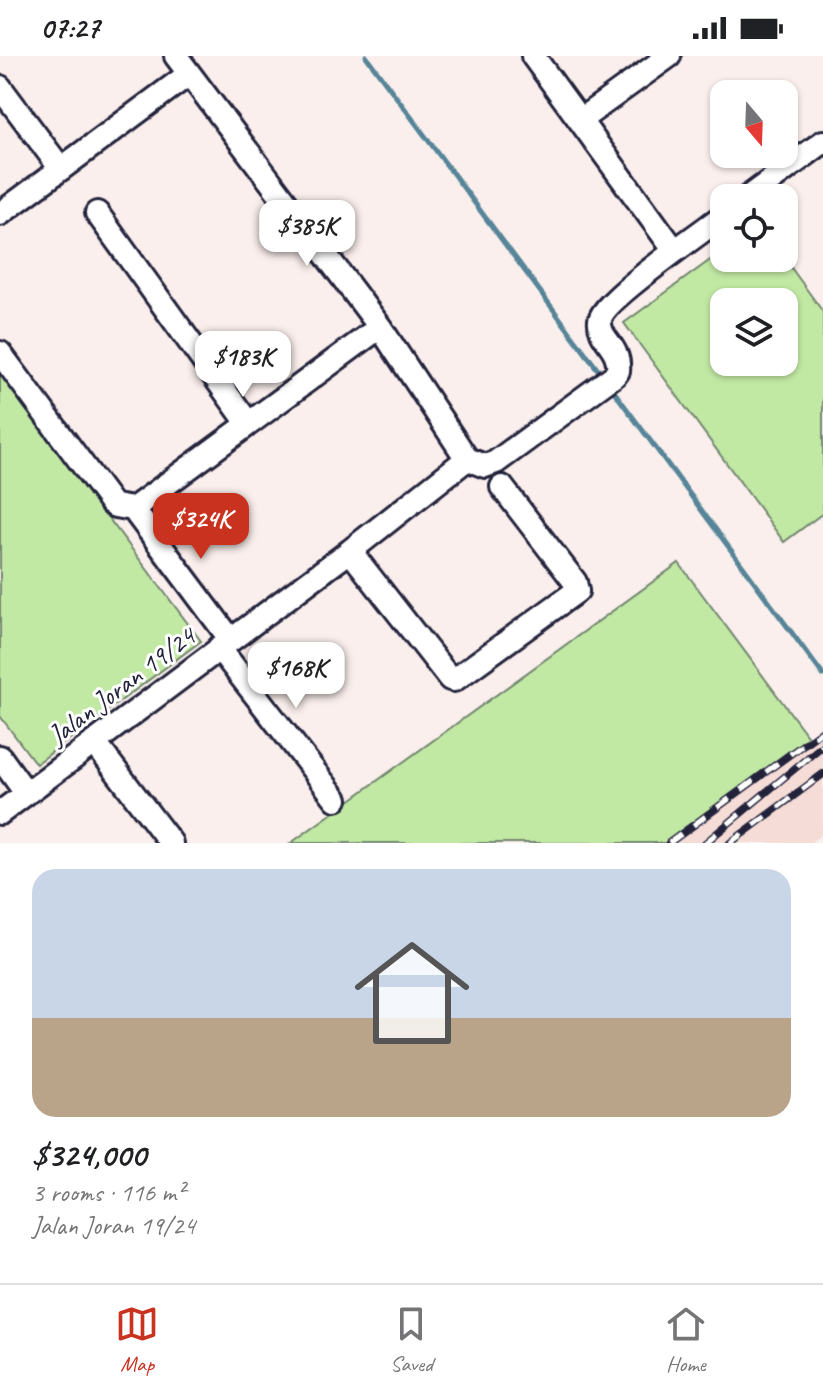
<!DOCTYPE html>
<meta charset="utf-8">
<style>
:root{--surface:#fff;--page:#f6f6f6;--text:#202124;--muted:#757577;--line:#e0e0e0;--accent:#c8321e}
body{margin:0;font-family:Caveat,sans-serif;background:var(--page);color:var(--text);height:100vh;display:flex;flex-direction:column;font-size:30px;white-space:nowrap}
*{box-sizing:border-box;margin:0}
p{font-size:26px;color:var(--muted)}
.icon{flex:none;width:44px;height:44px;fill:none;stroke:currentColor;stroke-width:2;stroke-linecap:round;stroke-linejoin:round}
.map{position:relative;height:787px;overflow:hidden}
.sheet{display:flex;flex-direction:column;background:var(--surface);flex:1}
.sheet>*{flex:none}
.needle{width:52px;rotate:161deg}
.fabs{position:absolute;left:710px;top:24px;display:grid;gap:16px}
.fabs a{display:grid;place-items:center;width:88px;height:88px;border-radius:16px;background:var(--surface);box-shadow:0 2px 6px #0004;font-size:40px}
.price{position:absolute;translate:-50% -68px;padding:0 18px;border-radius:16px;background:#fff;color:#222;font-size:26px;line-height:52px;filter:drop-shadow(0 2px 4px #0008)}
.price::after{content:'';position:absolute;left:50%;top:48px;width:24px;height:18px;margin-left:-12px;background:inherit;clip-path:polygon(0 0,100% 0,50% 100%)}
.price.selected{background:var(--accent);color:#fff}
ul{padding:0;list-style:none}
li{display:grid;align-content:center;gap:16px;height:424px;padding:0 32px}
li+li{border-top:2px solid var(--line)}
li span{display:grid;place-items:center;height:248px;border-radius:24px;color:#555}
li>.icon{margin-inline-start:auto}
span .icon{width:144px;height:144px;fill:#fffc;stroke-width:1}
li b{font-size:34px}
.status{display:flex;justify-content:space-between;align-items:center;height:56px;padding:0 40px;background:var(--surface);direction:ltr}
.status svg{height:22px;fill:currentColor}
.dock{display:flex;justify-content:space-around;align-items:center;height:112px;border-top:2px solid var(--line);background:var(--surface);font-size:22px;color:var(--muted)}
.dock a{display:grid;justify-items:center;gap:4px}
.dock .selected{color:var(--accent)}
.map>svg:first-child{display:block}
.built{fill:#f5dcd6}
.green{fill:#c2e9a4;stroke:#728670;stroke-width:2;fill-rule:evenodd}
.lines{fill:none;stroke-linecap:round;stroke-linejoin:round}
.stream{stroke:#568498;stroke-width:5}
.street-casing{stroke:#22223b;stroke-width:28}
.street{stroke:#fff;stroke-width:22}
.rail-casing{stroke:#22223b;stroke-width:8}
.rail{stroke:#fff;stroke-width:5;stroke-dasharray:15;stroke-linecap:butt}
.labels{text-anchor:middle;stroke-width:6;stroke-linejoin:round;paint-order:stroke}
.street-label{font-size:28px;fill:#22223b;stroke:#fff}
</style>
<div class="status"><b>07:27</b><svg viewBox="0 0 49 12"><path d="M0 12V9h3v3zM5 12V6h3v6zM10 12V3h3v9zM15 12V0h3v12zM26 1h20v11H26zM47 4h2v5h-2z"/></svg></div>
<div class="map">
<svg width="823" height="787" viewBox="0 0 823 787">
<rect width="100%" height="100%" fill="#faefec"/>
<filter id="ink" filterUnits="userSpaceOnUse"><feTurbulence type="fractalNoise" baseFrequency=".0125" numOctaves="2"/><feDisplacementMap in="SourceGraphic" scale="16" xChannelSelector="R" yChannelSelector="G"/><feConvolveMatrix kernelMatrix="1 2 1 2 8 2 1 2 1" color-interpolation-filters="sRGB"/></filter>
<g filter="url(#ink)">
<!-- built -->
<path class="built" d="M 823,671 L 823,777 L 810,787 L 666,787 Z"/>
<!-- green -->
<path class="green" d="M 724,194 L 724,202 L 784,202 L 823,256 L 823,457 L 784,486 L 624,267 ZM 724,246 L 784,246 L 784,306 L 724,306 Z
M 0,318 L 201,585 L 36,708 L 0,660 Z
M 679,507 L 809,682 L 666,787 L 291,787 Z"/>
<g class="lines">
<!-- stream -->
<path class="stream" d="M 366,0 L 604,322
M 610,330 L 823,619"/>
<!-- street casing -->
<g class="street-casing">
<path id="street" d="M 176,0 L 380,271 L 467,403
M 533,0 L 675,195
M 0,31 L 61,113
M 580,64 L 669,0
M 747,142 L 823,86
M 97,157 L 248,367
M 0,158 L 189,18
M 0,297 L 111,447 L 115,450 L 133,453
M 467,403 L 485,410 L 496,406 L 615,319 L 618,315 C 621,290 598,284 600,264 C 603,244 703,175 724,159
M 133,453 L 380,271
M 133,453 L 231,584
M 350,495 L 450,623 L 454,624 L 577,535 L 575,526 L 502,431
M 219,592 L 336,743
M 94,686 L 171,787
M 0,701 L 26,737
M 0,757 L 350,495 L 467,403"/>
</g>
<!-- street -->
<use href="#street" class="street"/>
<!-- rail casing -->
<g class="rail-casing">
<path id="rail" d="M 669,787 L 823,674
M 705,787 L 823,689
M 730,787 L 823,718"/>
</g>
<!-- rail -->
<use href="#rail" class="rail"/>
</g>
</g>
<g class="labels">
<!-- street labels -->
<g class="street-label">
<text transform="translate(121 629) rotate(-37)" y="10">Jalan Joran 19/24</text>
</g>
</g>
</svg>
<div class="fabs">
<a><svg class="needle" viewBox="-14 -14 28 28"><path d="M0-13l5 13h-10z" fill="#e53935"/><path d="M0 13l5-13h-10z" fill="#757577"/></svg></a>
<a><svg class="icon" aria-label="locate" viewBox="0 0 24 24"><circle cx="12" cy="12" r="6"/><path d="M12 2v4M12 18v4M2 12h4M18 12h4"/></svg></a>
<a><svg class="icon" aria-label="layers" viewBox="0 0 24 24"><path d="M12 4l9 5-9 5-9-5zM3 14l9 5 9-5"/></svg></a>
</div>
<b class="price" style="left:307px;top:212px">$385K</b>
<b class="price" style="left:243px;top:343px">$183K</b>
<b class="price selected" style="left:201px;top:505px">$324K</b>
<b class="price" style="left:296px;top:654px">$168K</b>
</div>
<section class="sheet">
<ul>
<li><span style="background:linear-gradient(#c9d6e8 60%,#b9a48a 0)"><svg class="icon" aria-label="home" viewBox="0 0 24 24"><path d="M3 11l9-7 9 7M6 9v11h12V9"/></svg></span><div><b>$324,000</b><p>3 rooms · 116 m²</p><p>Jalan Joran 19/24</p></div></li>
</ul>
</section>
<nav class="dock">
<a class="selected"><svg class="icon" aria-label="map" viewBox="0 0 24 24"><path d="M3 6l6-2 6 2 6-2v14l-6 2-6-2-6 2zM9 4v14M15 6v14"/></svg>Map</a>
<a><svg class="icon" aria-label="saved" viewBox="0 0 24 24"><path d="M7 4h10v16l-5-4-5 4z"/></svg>Saved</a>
<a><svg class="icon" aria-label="home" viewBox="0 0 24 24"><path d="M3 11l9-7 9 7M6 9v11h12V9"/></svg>Home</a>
</nav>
